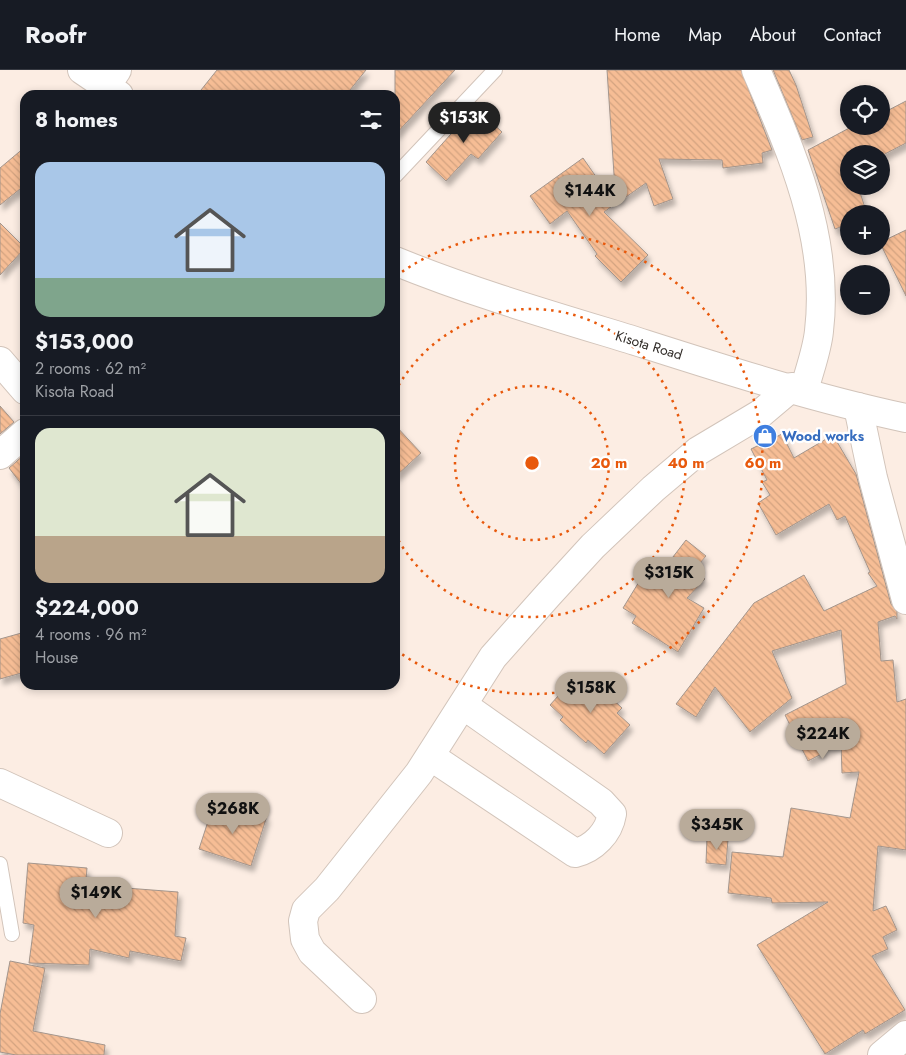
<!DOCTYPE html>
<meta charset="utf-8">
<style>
:root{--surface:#171b24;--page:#20242c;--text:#f1f3f6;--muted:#9ea1a6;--line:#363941;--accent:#b9ab9a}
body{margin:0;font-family:Jost,sans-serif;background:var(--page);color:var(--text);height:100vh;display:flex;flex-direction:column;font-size:19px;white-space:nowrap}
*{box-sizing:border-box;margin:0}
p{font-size:16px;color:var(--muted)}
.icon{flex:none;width:28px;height:28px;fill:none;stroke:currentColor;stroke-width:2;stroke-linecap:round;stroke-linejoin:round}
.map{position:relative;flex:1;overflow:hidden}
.side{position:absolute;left:20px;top:20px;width:380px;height:600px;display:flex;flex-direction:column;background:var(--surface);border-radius:15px;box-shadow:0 2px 8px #0003}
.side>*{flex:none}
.fabs{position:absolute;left:840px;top:15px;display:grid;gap:10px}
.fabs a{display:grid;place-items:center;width:50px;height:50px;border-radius:50%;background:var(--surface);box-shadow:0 2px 8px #0003;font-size:25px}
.price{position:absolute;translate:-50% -42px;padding:0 11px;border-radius:18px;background:var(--accent);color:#111;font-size:16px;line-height:32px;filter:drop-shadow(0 1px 2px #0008)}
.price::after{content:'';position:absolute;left:50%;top:30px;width:15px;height:11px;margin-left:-8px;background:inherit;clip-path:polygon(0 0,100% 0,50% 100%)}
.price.on{background:#222;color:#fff}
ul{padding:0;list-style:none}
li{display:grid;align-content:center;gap:10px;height:265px;padding:0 15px}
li+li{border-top:1px solid var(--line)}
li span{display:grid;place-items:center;height:155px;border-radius:15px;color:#555}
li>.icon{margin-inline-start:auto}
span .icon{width:90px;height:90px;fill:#fffc;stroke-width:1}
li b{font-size:21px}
h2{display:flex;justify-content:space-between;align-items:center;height:60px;padding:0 15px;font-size:21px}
header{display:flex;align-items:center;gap:30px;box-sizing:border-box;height:70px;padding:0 25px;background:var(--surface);border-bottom:1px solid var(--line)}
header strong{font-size:24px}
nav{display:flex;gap:28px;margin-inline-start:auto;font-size:18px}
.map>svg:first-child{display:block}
.building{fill:url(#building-back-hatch);stroke:#a3958c;filter:url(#shadow)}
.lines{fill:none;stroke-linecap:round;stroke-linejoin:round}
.service-casing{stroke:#d2c4ba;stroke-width:16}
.minor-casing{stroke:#d2c4ba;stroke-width:30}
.tertiary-casing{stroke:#d2c4ba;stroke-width:30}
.service{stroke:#fff;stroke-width:14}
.minor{stroke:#fff;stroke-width:28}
.tertiary{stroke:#fff;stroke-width:28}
.ring{fill:none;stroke:#e8590c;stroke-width:2.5;stroke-dasharray:2.5 5}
.labels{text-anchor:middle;stroke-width:4.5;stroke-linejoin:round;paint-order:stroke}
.street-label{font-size:14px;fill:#302b27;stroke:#fff}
.shop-label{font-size:14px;font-weight:bold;fill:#366cbe;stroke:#fff;text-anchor:start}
.centre{fill:#e8590c;stroke:#fff;stroke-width:2.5}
.ring-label{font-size:15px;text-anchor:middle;font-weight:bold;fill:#e8590c;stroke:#fff;stroke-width:4.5;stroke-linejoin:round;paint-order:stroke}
</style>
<header>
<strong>Roofr</strong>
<nav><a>Home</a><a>Map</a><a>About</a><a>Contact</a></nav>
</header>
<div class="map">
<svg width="906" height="985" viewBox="0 0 906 985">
<defs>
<pattern id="building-back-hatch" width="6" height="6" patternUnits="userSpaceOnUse" patternTransform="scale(1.25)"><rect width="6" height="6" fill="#f6bd95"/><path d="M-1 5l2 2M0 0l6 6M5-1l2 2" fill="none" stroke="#d3a380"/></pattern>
<filter id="shadow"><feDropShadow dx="3" dy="5.5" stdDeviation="2.5" flood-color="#0004"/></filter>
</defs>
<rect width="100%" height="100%" fill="#fcede3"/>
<!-- building -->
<path class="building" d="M 217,0 L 366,0 L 346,25 L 197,25 Z
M 395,0 L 455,0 L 395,65 Z
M 607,0 L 741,0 L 772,80 L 762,83 L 763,93 L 723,98 L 722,90 L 659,89 L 673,129 L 654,136 L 646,113 L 616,134 Z
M 773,0 L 789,0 L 796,15 L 813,67 L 802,70 Z
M 906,31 L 906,73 L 881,86 L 881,84 L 849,84 L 849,116 L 858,116 L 867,144 L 849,144 L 849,154 L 835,159 L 808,80 L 853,56 L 881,56 L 881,44 Z
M 475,37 L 502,62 L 478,89 L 471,84 L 446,111 L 426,92 Z
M 25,77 L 25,115 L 0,135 L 0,98 Z
M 583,88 L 615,134 L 604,142 L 648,185 L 621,212 L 595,186 L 597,184 L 567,141 L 550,154 L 530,126 Z
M 0,153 L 25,178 L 0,205 Z
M 906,160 L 906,226 L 881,175 L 881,172 Z
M 0,336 L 14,352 L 0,364 Z
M 395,355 L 421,383 L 395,407 Z
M 782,364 L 794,388 L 833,365 L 856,404 L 891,534 L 897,542 L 897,549 L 895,546 L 878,552 L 881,591 L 893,590 L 897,632 L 906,629 L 906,780 L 878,776 L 873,841 L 886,836 L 897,860 L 883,867 L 888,879 L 872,886 L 905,940 L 865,964 L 863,960 L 825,984 L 757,875 L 828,832 L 772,833 L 771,828 L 728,823 L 732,782 L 783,787 L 791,738 L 850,748 L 859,702 L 842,703 L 841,674 L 808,691 L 785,645 L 846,614 L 841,560 L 772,581 L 792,628 L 750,662 L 715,617 L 696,647 L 676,634 L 754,533 L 804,505 L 824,541 L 877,516 L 868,503 L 870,502 L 845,446 L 837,450 L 829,434 L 776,465 L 758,433 L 770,425 L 762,412 L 767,410 L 751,379 Z
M 25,384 L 25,419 L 9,398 Z
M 686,470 L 706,486 L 695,499 L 705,509 L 687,528 L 704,538 L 678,582 L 632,553 L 636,546 L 623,538 L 645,502 L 656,509 Z
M 25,562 L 25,602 L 0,609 L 0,569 Z
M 576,606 L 588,617 L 593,611 L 622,638 L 617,643 L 630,655 L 604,684 L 588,670 L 586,673 L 560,650 L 563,647 L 550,635 Z
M 213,736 L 240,745 L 242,738 L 267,746 L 251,796 L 199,779 Z
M 707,768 L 728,770 L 726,795 L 706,793 Z
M 28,793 L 87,798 L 85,824 L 126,830 L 126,818 L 178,822 L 175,866 L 186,868 L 181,891 L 130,881 L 129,888 L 90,879 L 89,895 L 29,893 L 34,855 L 23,853 Z
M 10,891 L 45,898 L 33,961 L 105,975 L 104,985 L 16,985 L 0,982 L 0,944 Z"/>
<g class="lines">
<!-- service casing -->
<g class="service-casing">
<path id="service" d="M 395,106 L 495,0
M 0,794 L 12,864"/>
</g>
<!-- minor casing -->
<g class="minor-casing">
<path id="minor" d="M 756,0 C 792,82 830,169 819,261 C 817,281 809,301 804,321
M 106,16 L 117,0
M 0,291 L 25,320
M 858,337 L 873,408 L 906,530
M 0,385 L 25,363
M 430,686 L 575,783 C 593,779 609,763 612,744 L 601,732 L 463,635
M 0,713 L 108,763
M 362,929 L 312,882 L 305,869 L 303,851 L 306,840 L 327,819 L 419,703 L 493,587 L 549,524 L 593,476 L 653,419 L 698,381 L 760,344 L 792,317
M 882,985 L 906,965"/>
</g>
<!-- tertiary casing -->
<g class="tertiary-casing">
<path id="tertiary" d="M 82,0 L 119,25
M 395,191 C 471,222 550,245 629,269 C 720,298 812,328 906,348"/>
</g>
<!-- service -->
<use href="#service" class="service"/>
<!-- minor -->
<use href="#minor" class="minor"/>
<!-- tertiary -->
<use href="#tertiary" class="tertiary"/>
</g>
<!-- distance rings -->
<g class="ring">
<circle cx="532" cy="393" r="77"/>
<path d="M395 322A154 154 0 1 1 395 464"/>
<path d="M396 206A231 231 0 1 1 396 580"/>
</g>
<!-- icons -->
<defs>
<g id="shop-disc" transform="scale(1.25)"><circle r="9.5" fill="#3f7fe0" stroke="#fff"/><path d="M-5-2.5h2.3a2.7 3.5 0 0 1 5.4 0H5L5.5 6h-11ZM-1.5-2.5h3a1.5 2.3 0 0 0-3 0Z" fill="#fff"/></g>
</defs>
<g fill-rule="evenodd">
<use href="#shop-disc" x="765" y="366"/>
</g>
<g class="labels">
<!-- street labels -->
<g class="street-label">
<text transform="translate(649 275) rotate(17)" y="5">Kisota Road</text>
</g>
<!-- shop labels -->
<g class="shop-label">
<text x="782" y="371">Wood works</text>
</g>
</g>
<circle cx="532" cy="393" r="8" class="centre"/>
<g class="ring-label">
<text x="609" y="398">20 m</text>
<text x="686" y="398">40 m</text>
<text x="763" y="398">60 m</text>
</g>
</svg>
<div class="fabs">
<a><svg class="icon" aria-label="locate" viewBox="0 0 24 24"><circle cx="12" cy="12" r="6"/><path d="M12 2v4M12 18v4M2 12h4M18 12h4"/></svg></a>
<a><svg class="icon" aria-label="layers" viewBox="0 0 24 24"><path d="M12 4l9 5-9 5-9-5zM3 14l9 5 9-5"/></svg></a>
<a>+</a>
<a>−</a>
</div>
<b class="price on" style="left:464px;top:74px">$153K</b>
<b class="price" style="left:590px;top:147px">$144K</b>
<b class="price" style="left:669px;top:529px">$315K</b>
<b class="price" style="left:591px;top:644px">$158K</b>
<b class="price" style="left:823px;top:690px">$224K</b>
<b class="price" style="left:233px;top:765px">$268K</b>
<b class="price" style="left:717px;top:781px">$345K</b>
<b class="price" style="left:96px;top:849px">$149K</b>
<section class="side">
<h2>8 homes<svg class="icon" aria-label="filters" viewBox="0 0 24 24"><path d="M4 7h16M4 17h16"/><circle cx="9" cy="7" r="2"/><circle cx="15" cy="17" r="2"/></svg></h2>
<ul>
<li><span style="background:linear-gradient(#a9c7e8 75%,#7fa58c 0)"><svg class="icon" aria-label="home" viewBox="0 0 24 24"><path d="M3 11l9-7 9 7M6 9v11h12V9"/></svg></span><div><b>$153,000</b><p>2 rooms · 62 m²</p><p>Kisota Road</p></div></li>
<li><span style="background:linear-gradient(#dfe7d0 70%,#b9a48a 0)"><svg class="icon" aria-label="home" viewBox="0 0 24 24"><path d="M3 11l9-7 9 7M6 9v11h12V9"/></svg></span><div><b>$224,000</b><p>4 rooms · 96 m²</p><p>House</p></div></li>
</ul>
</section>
</div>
